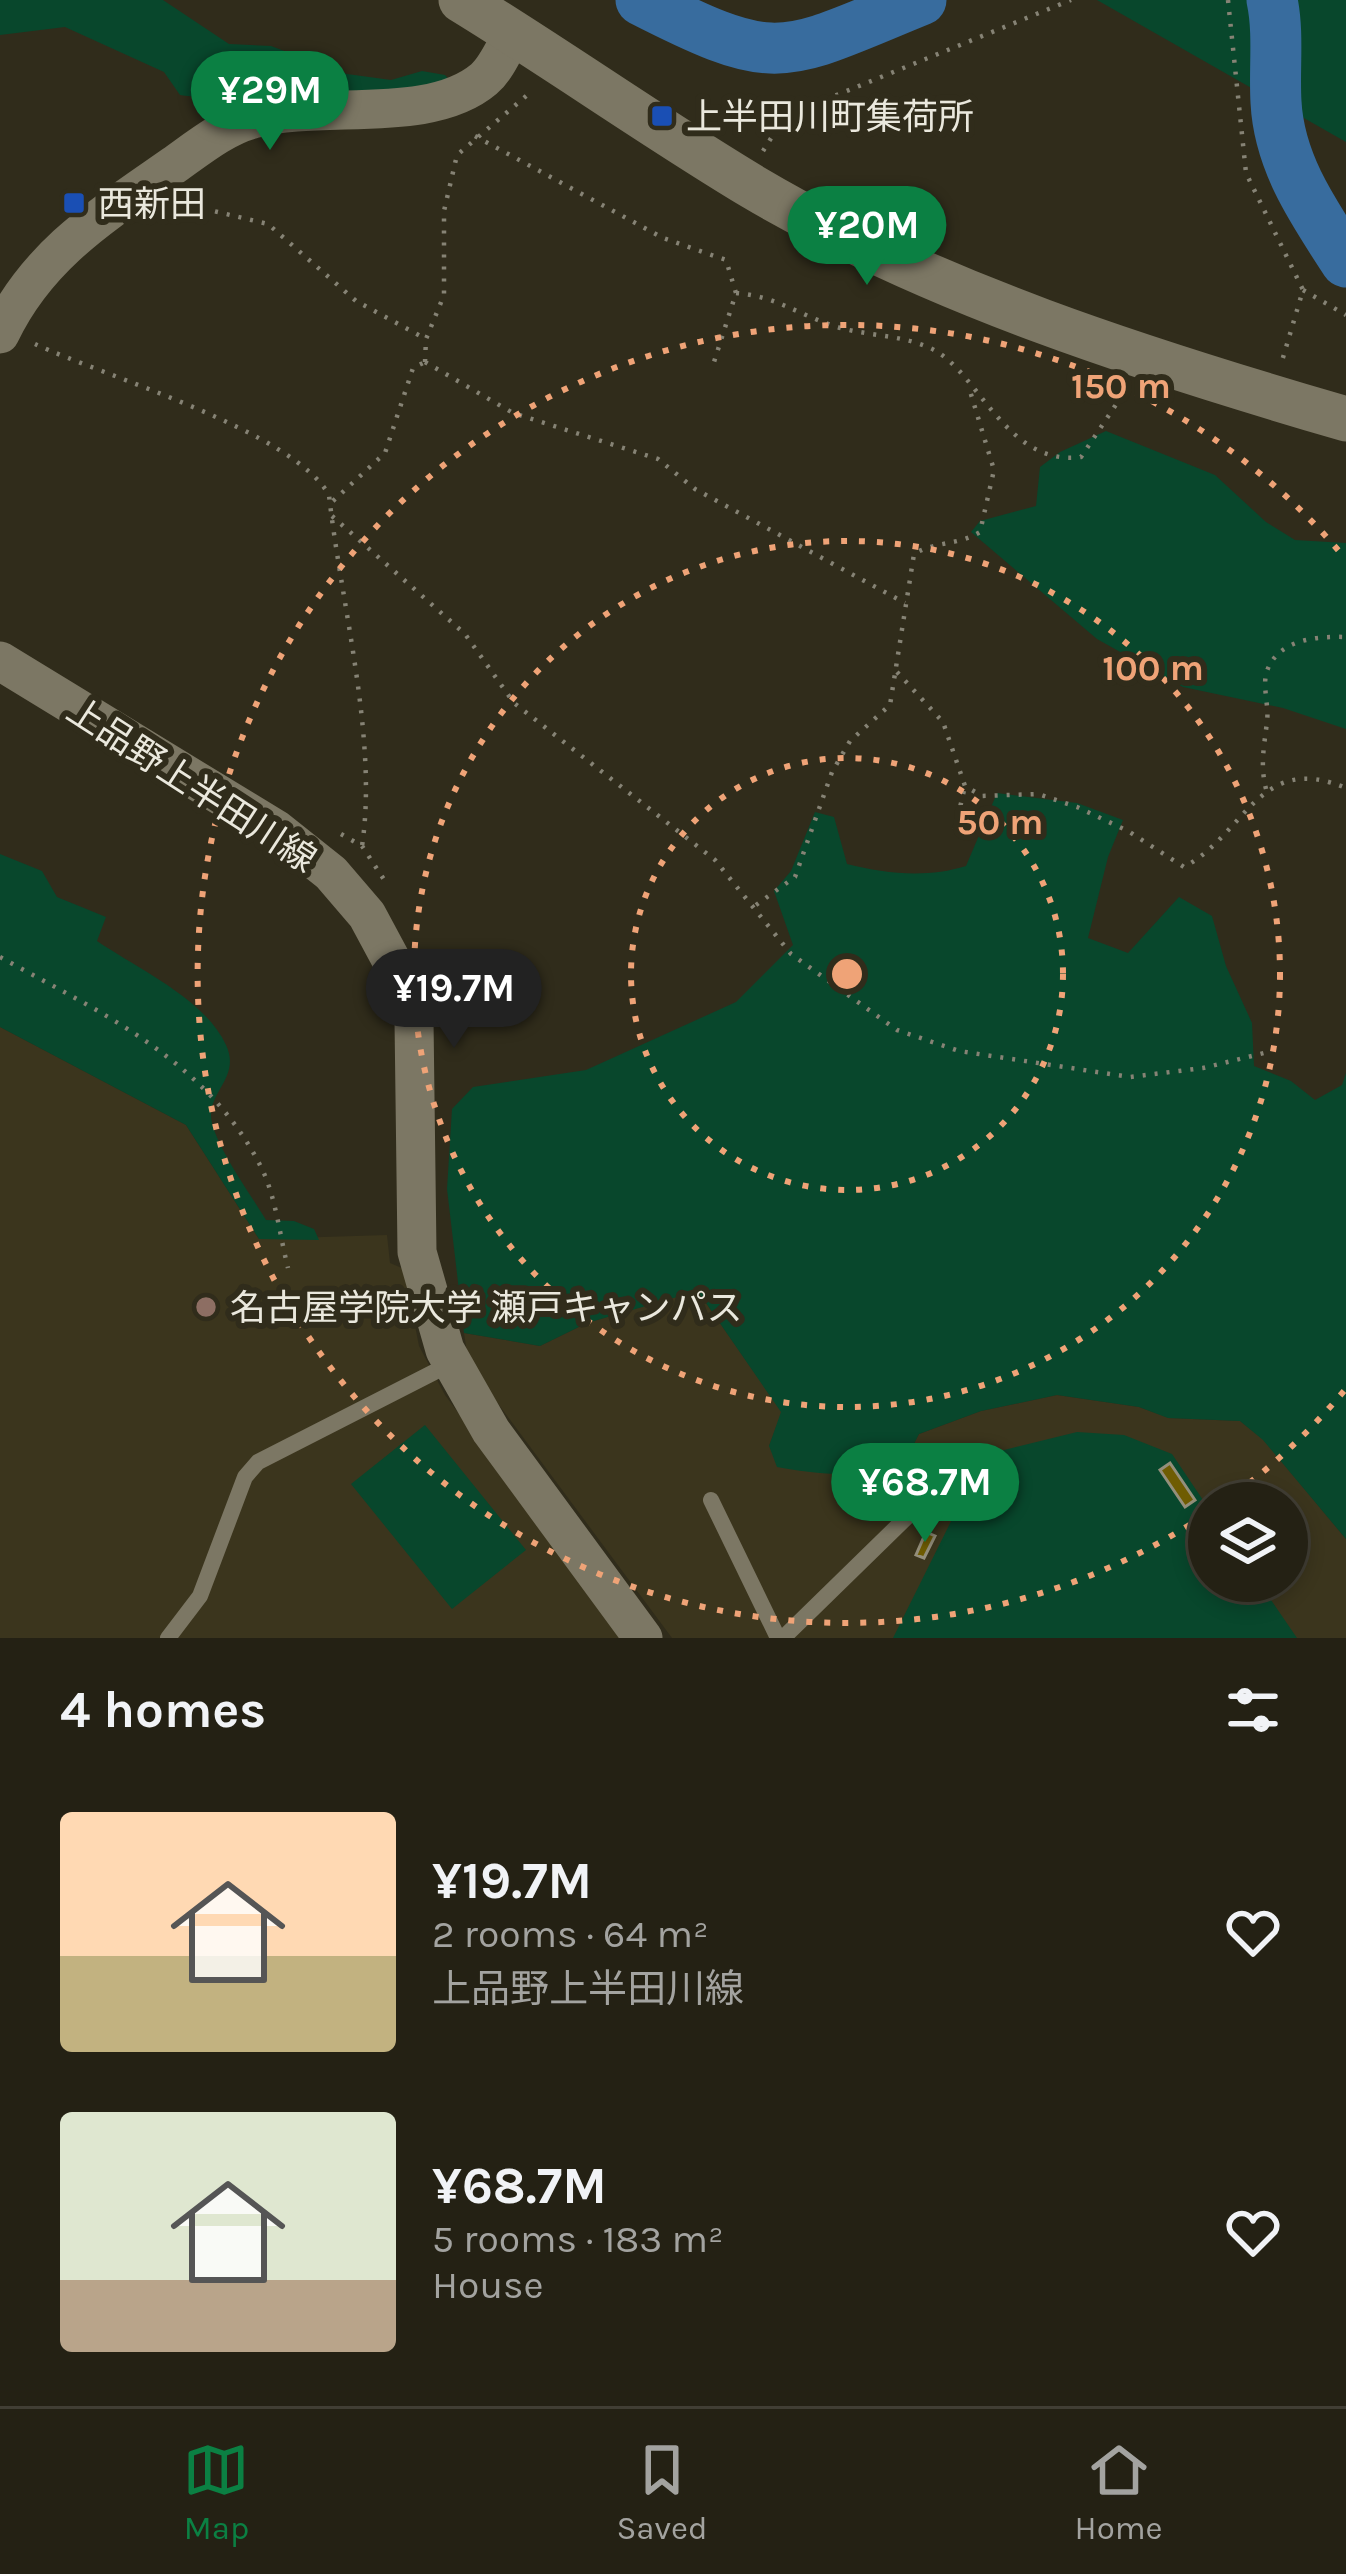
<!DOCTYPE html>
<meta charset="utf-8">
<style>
:root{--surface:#242114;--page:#2c291d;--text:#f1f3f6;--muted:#a3a3a0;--line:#413e34;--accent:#0b8043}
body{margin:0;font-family:Karla,"Noto Sans JP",sans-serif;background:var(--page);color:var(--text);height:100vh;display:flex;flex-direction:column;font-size:45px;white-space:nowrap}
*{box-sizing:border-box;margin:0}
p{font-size:39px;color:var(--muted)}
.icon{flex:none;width:66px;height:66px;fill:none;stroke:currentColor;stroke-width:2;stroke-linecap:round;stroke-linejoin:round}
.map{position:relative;height:1638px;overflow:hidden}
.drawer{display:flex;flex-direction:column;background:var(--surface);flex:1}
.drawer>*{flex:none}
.buttons{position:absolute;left:1188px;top:1482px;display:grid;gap:24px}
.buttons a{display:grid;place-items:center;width:120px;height:120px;border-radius:50%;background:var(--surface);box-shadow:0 6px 18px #0003,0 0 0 3px var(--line);font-size:60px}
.price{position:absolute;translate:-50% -102px;padding:0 27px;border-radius:42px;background:var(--accent);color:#fff;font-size:39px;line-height:78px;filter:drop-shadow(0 3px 6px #0008)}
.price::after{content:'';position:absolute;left:50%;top:72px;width:36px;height:27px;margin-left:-18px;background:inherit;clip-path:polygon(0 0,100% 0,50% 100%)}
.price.selected{background:#222;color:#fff}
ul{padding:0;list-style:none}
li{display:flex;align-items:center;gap:36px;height:300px;padding:0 60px}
li span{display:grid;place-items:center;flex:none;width:336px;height:240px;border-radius:12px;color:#555}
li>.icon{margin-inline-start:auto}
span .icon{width:144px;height:144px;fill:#fffc;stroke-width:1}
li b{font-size:51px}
h2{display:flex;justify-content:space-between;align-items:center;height:144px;padding:0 60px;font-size:51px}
.tab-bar{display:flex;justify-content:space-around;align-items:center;height:168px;border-top:3px solid var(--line);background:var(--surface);font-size:33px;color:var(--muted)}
.tab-bar a{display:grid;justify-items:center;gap:6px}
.tab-bar .selected{color:var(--accent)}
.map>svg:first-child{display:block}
.built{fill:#3b351d;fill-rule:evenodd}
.green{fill:#08472c}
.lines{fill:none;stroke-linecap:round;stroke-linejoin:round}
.river{stroke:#386c9e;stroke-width:51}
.building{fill:#6f5c02;stroke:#948f7b;stroke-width:3}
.path{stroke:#868375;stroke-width:4.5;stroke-dasharray:3 9;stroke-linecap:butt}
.service{stroke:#7c7764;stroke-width:16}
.tertiary{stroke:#7c7764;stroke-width:39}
.secondary{stroke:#7c7764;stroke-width:45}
.ring{fill:none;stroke:#efa377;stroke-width:6;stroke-dasharray:6 12}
.transit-dot{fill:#1a4fb4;stroke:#302c1b;stroke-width:4.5}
.education-dot{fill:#8d6e63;stroke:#302c1b;stroke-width:4.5}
.labels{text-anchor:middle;stroke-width:12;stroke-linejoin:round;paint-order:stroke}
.poi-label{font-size:36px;fill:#eae8dd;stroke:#302c1b;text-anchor:start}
.street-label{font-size:36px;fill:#eae8dd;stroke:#302c1b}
.centre{fill:#efa377;stroke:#302c1b;stroke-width:6}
.ring-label{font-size:36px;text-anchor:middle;font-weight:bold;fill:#efa377;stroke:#302c1b;stroke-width:12;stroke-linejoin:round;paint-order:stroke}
</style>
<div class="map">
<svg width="1346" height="1638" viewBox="0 0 1346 1638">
<rect width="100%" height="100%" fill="#302c1b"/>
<!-- built -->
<path class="built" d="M 0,1027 L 186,1125 L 259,1239 L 387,1235 L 390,1263 L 404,1269 L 419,1346 L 445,1395 L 625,1638 L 0,1638 Z
M 683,1294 L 706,1303 L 782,1412 L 769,1446 L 906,1458 L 919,1434 L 981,1411 L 1057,1395 L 1139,1407 L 1169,1418 L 1240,1421 L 1263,1439 L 1346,1539 L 1346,1638 L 672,1638 L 482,1382 L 468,1359 L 464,1333 L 540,1346 L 587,1323 ZM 1209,1503 L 1287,1503 L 1287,1581 L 1209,1581 Z"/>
<!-- green -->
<path class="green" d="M 0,0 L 163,0 L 229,44 L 271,46 L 347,74 L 391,80 L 422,71 L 445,75 L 453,84 C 388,104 322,83 254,90 C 226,93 208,100 180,95 L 164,72 L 65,27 L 0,35 Z
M 1097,0 L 1346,0 L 1346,142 Z
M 1106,431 L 1215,475 L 1266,522 L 1295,540 L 1346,543 L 1346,729 L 1283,708 L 1183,687 L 1097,639 L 971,532 L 980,521 L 1036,506 L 1040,467 L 1060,452 Z
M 997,793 L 1077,803 L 1123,820 L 1108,857 L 1088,938 L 1128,953 L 1179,897 L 1212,916 L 1226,966 L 1252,1023 L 1254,1066 L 1291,1081 L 1315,1100 L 1342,1085 L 1346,1073 L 1346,1539 L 1263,1440 L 1240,1421 L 1168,1418 L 1139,1407 L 1057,1395 L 981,1411 L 919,1434 C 915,1441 910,1454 904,1459 C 873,1483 812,1473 777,1467 L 769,1446 L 781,1412 L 706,1303 L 684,1295 L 587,1323 L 540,1346 L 464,1333 L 447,1189 L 452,1109 L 473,1087 L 586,1070 L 736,1002 L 793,945 L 774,891 L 791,871 L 815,812 L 834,817 L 847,864 C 886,874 928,878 966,866 Z
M 0,854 L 42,871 L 57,897 L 106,917 L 97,941 C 138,969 205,999 226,1045 C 240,1075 212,1090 211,1114 C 210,1139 252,1196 266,1220 L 294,1221 L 314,1229 L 319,1240 L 259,1239 L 186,1125 L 0,1027 Z
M 425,1425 L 526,1550 L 452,1609 L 351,1484 Z
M 1077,1432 L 1124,1435 L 1172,1454 L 1209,1509 L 1209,1581 L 1258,1581 L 1297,1638 L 893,1638 L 984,1455 Z"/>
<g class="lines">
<!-- river -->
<path class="river" d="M 641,0 C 780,71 781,57 921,0
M 1272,0 C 1279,33 1274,69 1276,102 C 1279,163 1314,213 1346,262"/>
</g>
<!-- building -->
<path class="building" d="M 1170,1463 L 1195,1500 L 1185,1507 L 1160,1470 Z
M 957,1480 L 966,1484 L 950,1519 L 942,1515 Z
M 891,1487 L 904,1488 L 904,1500 L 891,1500 Z
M 858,1489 L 886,1489 L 885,1509 L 857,1509 Z
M 926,1532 L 935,1536 L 924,1558 L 916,1555 Z"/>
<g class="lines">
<!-- path -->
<path class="path" d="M 1228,0 L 1246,173 L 1303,290 L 1282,361
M 475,136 L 663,238 L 726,260 L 736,293 L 714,362
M 763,151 L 785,116 L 1071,0
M 180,203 L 268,224 L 356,301 L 426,339
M 1303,290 L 1346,315
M 736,293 C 774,296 796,313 831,325 C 862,336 900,334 930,348 C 978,369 1005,467 1081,457 L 1125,391
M 35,344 C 106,377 293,431 329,495 C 341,604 378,740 362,846
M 425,362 L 513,413 L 658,459 L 695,489 L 905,603
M 425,362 L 426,339 L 444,295 L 444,211 L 457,155 L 532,91
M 333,501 L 385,453 L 413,368 L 425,362
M 332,516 L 465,634 L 514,703 L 715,860 L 791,954 L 897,1030 L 959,1051 L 1130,1077 L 1203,1068 L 1264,1053
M 897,672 L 943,722 L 965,786 L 982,796 L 1038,794 L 1077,807 L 1128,831 L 1184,867 C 1246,834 1259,751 1346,788
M 1266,789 C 1260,765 1264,747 1267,722 C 1269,707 1263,689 1266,674 C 1276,639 1317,636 1346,637
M 955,829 L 965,786
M 341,834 L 362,846 L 385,881
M 756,905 L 795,877 L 832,772 L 850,741 L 890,705 L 914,554 C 935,541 957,546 980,532 L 994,470 L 970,391
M 0,957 C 101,1013 208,1060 262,1169 C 276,1198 280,1237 288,1268"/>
<!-- service -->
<path class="service" d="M 711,1500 L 778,1638
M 168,1638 L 200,1596 L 245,1477 L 258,1462 L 450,1364
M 783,1638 L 911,1513"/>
<!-- tertiary -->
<path class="tertiary" d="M 0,334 C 38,254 104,214 174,165 C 198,148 225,126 253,119 C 322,100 430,125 484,79 C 497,68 505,47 514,32
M 0,661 L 277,830 L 331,873 L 367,915 L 396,969 L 414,1020 L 417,1252 L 445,1350 L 491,1431 L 643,1638"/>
<!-- secondary -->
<path class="secondary" d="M 461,0 C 559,60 653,127 753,187 C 932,293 1147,361 1346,419"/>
</g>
<!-- distance rings -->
<g class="ring">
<circle cx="847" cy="974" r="216"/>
<circle cx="847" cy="974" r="433"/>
<path d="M1344 1391A649 649 0 0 1 1224 1502M1205 1515A649 649 0 1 1 1344 557"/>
</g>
<!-- markers -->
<g class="transit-dot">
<rect x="650" y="104" width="24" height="24" rx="6"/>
<rect x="62" y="191" width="24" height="24" rx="6"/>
</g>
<circle class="education-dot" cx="206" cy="1307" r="12"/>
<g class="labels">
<!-- poi labels -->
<g class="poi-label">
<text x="686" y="129">上半田川町集荷所</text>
<text x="98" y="216">西新田</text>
<text x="230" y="1320">名古屋学院大学 瀬戸キャンパス</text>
</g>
<!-- street labels -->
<g class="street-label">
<text transform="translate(192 784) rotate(33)" y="13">上品野上半田川線</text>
</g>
</g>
<circle cx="847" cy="974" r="18" class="centre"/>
<g class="ring-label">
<text x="1121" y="398">150 m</text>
<text x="1153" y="680">100 m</text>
<text x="1000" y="834">50 m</text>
</g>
</svg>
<div class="buttons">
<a><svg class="icon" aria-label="layers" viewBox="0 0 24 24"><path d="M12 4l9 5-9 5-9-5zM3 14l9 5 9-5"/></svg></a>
</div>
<b class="price" style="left:270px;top:153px">¥29M</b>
<b class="price" style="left:867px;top:288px">¥20M</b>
<b class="price selected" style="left:454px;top:1051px">¥19.7M</b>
<b class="price" style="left:925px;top:1545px">¥68.7M</b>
</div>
<section class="drawer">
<h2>4 homes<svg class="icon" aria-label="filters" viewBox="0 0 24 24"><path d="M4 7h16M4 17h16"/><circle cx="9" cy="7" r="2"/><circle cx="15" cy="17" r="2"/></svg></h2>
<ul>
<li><span style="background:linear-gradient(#ffd9b3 60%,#c2b280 0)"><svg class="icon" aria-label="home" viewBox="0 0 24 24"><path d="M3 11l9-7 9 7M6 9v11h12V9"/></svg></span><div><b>¥19.7M</b><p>2 rooms · 64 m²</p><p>上品野上半田川線</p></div><svg class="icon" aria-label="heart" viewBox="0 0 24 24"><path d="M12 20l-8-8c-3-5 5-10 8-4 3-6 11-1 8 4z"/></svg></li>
<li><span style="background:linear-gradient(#dfe7d0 70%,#b9a48a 0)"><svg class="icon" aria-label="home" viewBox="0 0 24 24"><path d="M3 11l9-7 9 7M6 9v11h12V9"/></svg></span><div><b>¥68.7M</b><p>5 rooms · 183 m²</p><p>House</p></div><svg class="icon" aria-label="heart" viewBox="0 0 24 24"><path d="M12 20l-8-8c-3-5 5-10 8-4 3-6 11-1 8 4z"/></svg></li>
</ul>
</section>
<nav class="tab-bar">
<a class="selected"><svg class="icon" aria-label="map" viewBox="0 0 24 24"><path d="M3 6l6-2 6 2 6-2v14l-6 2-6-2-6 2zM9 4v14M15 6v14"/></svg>Map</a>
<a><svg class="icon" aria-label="saved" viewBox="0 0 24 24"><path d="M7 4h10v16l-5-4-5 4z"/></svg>Saved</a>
<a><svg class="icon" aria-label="home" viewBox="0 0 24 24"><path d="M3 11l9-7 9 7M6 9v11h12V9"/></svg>Home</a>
</nav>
